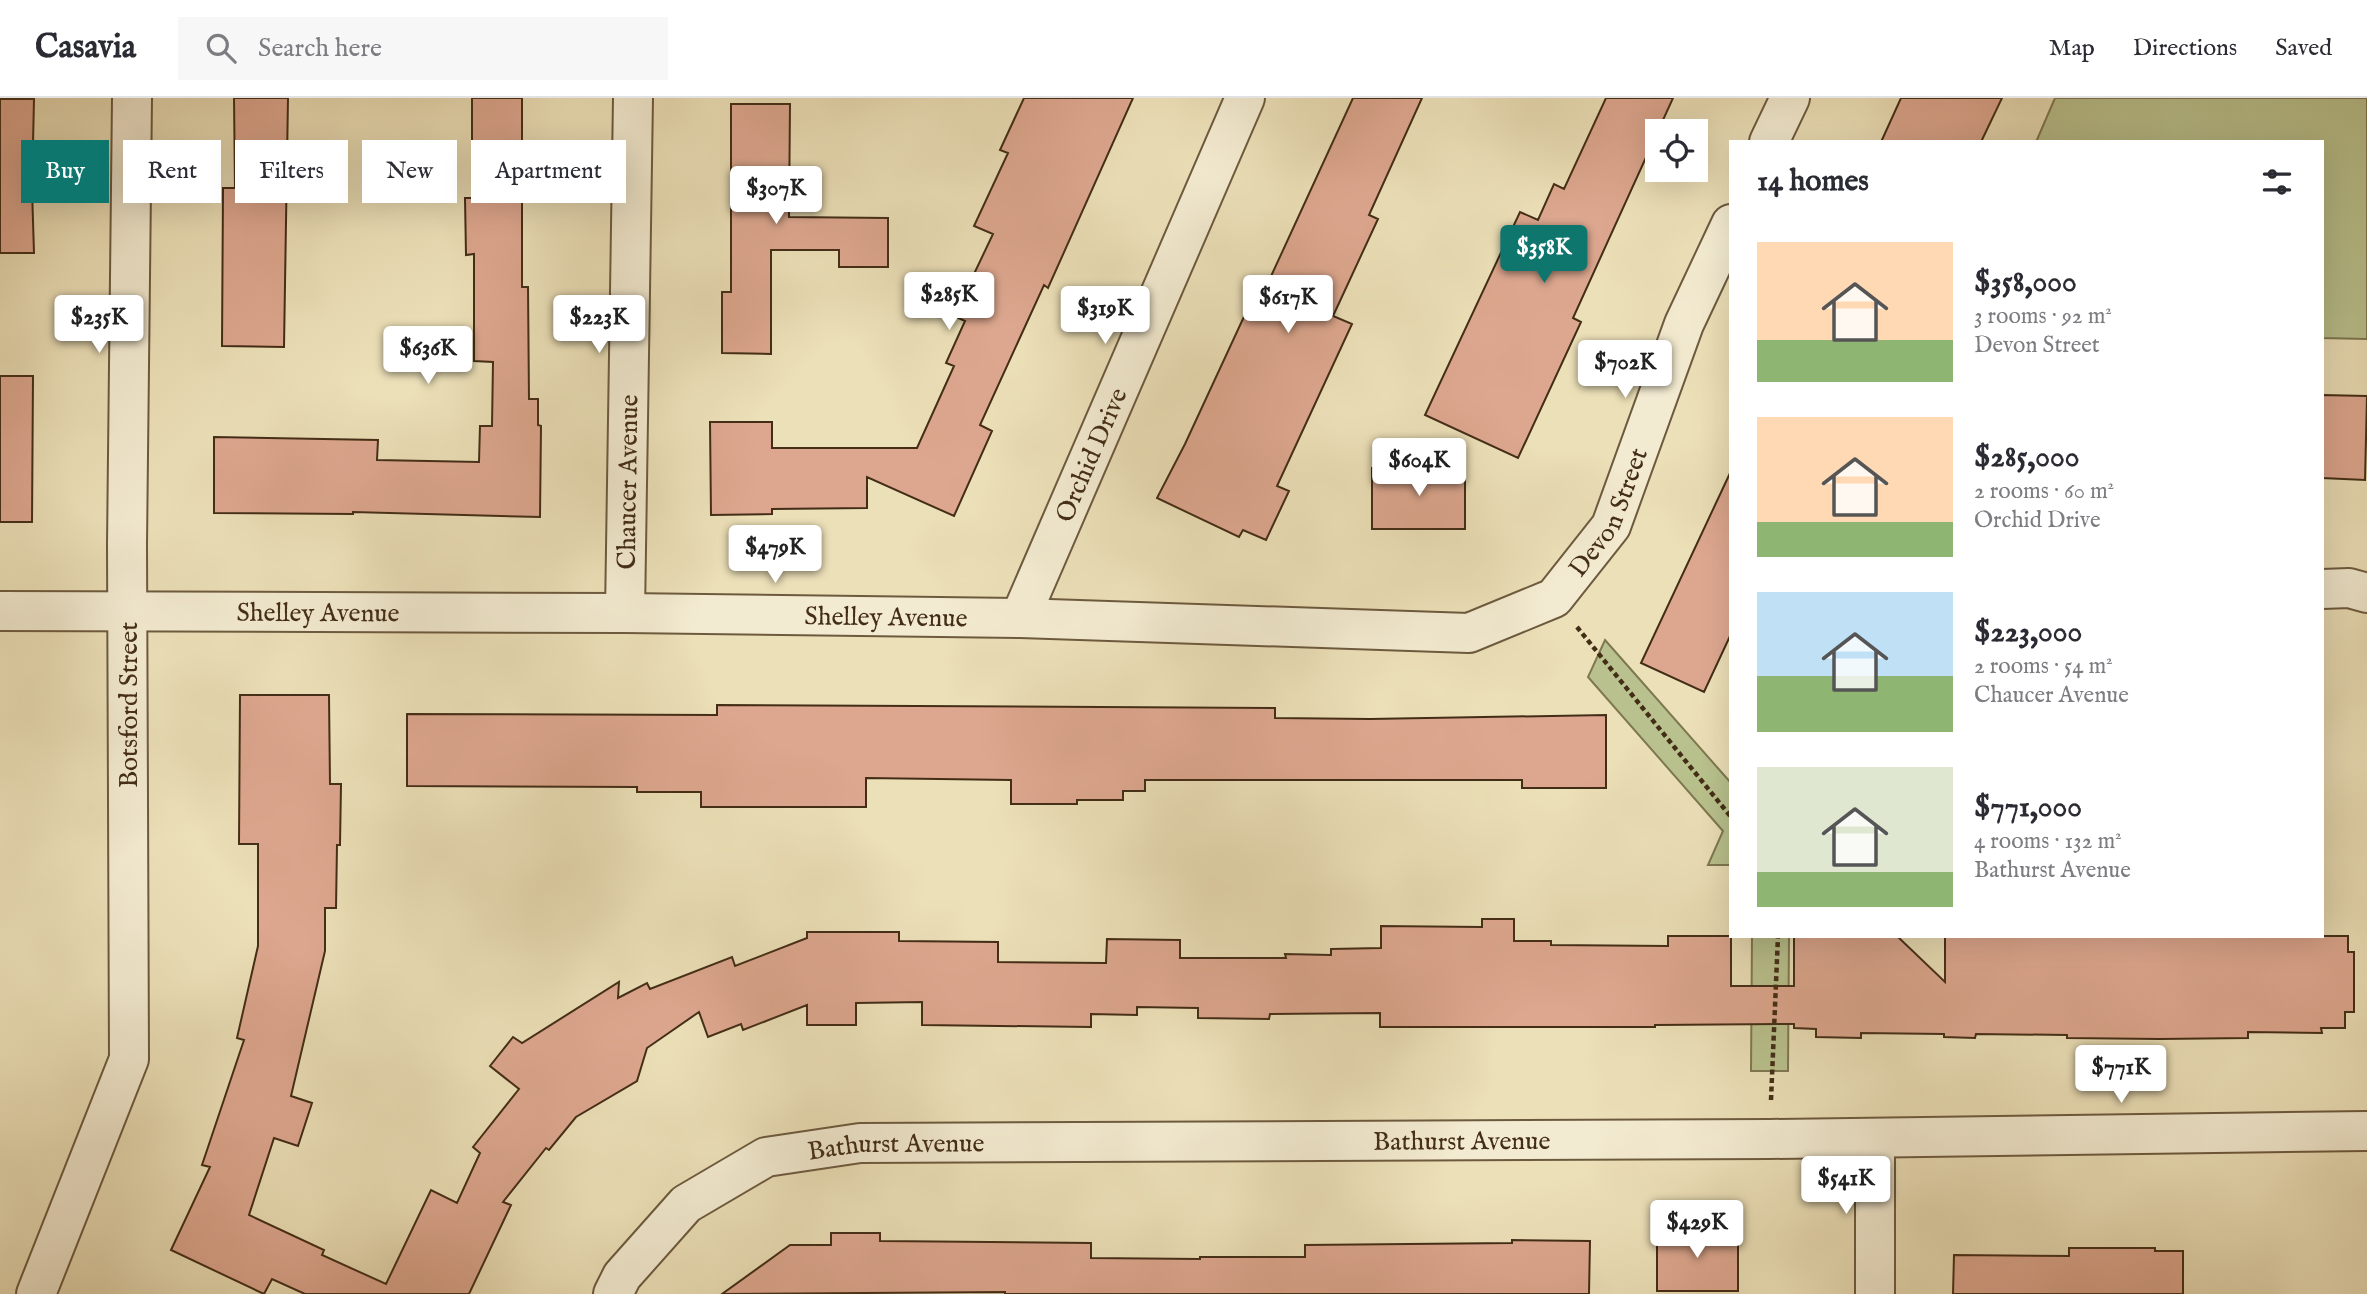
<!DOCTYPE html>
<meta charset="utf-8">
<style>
:root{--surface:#fff;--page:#f7f7f7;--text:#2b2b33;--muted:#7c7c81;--line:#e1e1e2;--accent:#0f766e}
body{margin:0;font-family:"IM FELL English",serif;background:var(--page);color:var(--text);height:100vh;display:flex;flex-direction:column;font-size:26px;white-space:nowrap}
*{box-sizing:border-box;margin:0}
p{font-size:23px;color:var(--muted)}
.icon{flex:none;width:38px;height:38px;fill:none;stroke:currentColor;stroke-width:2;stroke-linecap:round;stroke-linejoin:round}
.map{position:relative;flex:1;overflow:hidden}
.details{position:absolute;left:1729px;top:42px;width:595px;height:798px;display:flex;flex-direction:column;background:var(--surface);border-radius:0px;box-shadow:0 7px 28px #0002}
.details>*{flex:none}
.top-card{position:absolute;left:21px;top:42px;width:665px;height:63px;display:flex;gap:14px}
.tools{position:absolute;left:1645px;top:21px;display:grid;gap:14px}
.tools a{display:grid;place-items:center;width:63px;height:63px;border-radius:0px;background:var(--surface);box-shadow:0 7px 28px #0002;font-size:35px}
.price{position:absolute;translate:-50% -60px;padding:0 16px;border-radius:7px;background:#fff;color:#222;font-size:23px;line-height:46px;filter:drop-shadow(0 2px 4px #0008)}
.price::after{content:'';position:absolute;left:50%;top:42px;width:21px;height:16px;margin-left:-10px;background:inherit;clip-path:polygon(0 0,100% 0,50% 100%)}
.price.active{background:var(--accent);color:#fff}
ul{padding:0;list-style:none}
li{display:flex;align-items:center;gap:21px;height:175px;padding:0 28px}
li span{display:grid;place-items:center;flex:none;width:196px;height:140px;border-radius:0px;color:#555}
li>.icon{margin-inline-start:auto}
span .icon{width:84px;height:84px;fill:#fffc;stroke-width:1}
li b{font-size:30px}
h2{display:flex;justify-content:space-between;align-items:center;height:84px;padding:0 28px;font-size:30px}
.pill{padding:0 24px;border-radius:0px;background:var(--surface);box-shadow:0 7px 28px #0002;font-size:24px;line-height:63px}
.pill.active{background:var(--accent);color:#fff}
header{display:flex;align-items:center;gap:42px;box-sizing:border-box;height:98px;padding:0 35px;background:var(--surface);border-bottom:2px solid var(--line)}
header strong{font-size:33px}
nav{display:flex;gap:38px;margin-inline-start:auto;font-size:24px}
.search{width:490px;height:63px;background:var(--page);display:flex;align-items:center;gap:18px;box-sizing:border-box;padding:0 24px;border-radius:0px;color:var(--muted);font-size:26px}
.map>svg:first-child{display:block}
.green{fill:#b9c28e;stroke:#7e7852;stroke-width:2}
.building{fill:#dda78f;stroke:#432d16;stroke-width:2}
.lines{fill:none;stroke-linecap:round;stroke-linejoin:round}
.minor-casing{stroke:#6d5a3e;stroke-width:42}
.path{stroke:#432d16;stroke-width:4.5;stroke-dasharray:5 3.5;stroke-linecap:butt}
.minor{stroke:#f3ebd1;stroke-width:38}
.labels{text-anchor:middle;stroke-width:5;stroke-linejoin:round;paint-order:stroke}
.street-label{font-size:26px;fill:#432d16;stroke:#f3ebd1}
</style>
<header>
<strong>Casavia</strong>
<div class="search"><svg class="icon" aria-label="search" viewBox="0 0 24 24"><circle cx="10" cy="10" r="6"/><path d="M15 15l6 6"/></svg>Search here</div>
<nav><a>Map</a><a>Directions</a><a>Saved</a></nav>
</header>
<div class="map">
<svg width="2367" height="1196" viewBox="0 0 2367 1196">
<rect width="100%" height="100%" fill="#ece0b8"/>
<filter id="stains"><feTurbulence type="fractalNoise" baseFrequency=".00286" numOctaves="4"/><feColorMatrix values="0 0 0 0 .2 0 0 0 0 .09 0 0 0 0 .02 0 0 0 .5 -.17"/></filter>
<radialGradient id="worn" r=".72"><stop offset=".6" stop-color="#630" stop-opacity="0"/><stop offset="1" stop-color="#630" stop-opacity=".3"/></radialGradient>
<!-- green -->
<path class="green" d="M 2055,0 L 2367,0 L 2367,241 L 2322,240 L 2322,44 L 2036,44 Z
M 1605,542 L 1731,685 L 1731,767 L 1708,767 L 1723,733 L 1588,579 Z
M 1752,838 L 1789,838 L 1788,973 L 1751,973 Z"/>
<!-- building -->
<path class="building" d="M 234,0 L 288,0 L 284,249 L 222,248 L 223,90 L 235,90 Z
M 472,0 L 522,0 L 522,189 L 528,189 L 529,301 L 538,301 L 538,327 L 541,328 L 540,419 L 353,414 L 353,416 L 214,415 L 214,339 L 378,342 L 377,362 L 479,364 L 480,328 L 492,328 L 493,264 L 474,263 L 474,156 L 466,157 L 465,100 L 472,100 Z
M 1024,0 L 1133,0 L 1048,190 L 1044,187 L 980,327 L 992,333 L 954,418 L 867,379 L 867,410 L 772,411 L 772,416 L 711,417 L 710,324 L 772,324 L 772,350 L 917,350 L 954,268 L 946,265 L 965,223 L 954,218 L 993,136 L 974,128 L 1008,55 L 1000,52 Z
M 1353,0 L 1422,0 L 1369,117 L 1378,121 L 1333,218 L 1352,226 L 1277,388 L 1289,393 L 1266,442 L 1243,432 L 1239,439 L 1157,400 L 1185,346 L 1260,184 L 1267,187 Z
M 1606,0 L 1673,0 L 1573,220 L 1581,224 L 1518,360 L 1425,317 L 1520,114 L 1538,122 L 1554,86 L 1564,91 Z
M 1901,0 L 2002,0 L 1981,44 L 1881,44 Z
M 0,1 L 34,1 L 32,91 L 34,155 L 0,155 Z
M 731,6 L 790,6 L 789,119 L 888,120 L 888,169 L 839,169 L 839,152 L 771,152 L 771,256 L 722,255 L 722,194 L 731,194 Z
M 0,278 L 33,278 L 32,424 L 0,424 Z
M 2322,297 L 2367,298 L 2365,382 L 2322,380 Z
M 1465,369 L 1465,431 L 1372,431 L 1372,370 Z
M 1731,373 L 1731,536 L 1704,594 L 1641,565 Z
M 240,597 L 329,597 L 330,686 L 341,686 L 340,747 L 337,747 L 336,810 L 325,810 L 325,853 L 291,998 L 312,1005 L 298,1048 L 274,1040 L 249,1117 L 324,1152 L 322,1157 L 386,1186 L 431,1092 L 457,1105 L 480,1055 L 473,1049 L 519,991 L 490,968 L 513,939 L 522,945 L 619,884 L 618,900 L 647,885 L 650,891 L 732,859 L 735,868 L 807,840 L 807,834 L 899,834 L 899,843 L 998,844 L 998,864 L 1106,865 L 1107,841 L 1180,842 L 1180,860 L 1286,860 L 1285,856 L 1331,857 L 1331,851 L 1381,850 L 1381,828 L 1482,829 L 1482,821 L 1514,821 L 1514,843 L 1551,843 L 1551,847 L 1668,848 L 1668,838 L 1731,838 L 1731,888 L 1794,888 L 1794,839 L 1801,839 L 1897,838 L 1945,884 L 1945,838 L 2348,838 L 2348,854 L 2354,854 L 2354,914 L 2345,914 L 2345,930 L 2321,930 L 2322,935 L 2248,934 L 2248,940 L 2159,941 L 2067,940 L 2067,937 L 1976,936 L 1975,940 L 1944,939 L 1944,936 L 1861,935 L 1861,940 L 1816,939 L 1816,931 L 1794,930 L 1794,926 L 1655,927 L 1655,929 L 1380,929 L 1380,915 L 1270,916 L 1269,921 L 1198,920 L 1198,910 L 1137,909 L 1137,917 L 1091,916 L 1091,929 L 922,927 L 922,904 L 856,905 L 856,927 L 807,927 L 807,907 L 743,932 L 741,926 L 708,939 L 699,914 L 647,950 L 637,983 L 576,1019 L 549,1052 L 546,1050 L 503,1104 L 511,1107 L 469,1196 L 305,1196 L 272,1181 L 264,1196 L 171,1152 L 210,1069 L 202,1067 L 244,942 L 237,940 L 258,848 L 258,746 L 239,746 Z
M 717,607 L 1275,610 L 1275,620 L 1370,621 L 1606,617 L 1606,690 L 1522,690 L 1522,682 L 1145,682 L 1145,693 L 1123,693 L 1123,702 L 1077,702 L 1077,706 L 1011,706 L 1011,682 L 866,680 L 866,709 L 701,709 L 701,694 L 637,694 L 637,689 L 407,688 L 407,616 L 717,617 Z
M 1657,1132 L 1738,1132 L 1738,1193 L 1657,1193 Z
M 831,1135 L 880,1135 L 880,1143 L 1091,1145 L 1091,1160 L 1200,1161 L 1200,1159 L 1305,1159 L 1305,1147 L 1512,1145 L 1512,1142 L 1590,1143 L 1589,1196 L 1005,1196 L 1005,1194 L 722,1196 L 790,1147 L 831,1147 Z
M 2069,1150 L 2155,1150 L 2155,1153 L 2183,1153 L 2183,1196 L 1953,1196 L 1954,1157 L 2069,1158 Z"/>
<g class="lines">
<!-- minor casing -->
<g class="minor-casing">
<g id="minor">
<path d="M 1769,44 L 1790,0"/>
<path d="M 2322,491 L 2349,490 L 2367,495"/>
<path id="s1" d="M 0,513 L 625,515 L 1020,520 L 1469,535 L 1554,500 L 1611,428 L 1684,226 L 1731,126"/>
<path id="s2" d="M 625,515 L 633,0"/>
<path id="s3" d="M 1020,520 L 1245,0"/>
<path d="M 36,1196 L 129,961 L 127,447 L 132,0"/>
<path id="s4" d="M 613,1196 L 622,1178 L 686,1106 L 766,1059 L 860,1045 L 1770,1041 L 2367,1033"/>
<path d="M 1875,1196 L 1875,1040"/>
</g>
</g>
<!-- path -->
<path class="path" d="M 1577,529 L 1731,719
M 1771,1002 L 1778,838"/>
<!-- minor -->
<use href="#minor" class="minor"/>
</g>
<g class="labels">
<!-- street labels -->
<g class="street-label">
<text dy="9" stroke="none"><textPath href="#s3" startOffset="178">Orchid Drive</textPath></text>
<text dy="9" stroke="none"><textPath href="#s2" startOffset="131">Chaucer Avenue</textPath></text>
<text dy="9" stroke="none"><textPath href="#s1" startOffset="1664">Devon Street</textPath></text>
<text dy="9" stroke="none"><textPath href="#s1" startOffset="318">Shelley Avenue</textPath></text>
<text dy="9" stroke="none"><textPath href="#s1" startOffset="886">Shelley Avenue</textPath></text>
<text transform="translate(128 607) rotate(-90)" y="9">Botsford Street</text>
<text dy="9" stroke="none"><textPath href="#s4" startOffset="906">Bathurst Avenue</textPath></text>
<text dy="9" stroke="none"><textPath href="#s4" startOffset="340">Bathurst Avenue</textPath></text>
</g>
</g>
<rect width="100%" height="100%" filter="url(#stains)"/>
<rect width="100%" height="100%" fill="url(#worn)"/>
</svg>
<div class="tools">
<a><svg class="icon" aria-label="locate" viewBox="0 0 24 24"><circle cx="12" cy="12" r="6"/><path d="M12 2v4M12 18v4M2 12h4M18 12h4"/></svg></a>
</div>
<b class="price" style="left:776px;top:128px">$307K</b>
<b class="price active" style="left:1544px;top:187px">$358K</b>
<b class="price" style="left:949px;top:234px">$285K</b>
<b class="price" style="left:1288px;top:237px">$617K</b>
<b class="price" style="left:1105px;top:248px">$319K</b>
<b class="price" style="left:99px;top:257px">$235K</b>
<b class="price" style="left:599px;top:257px">$223K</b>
<b class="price" style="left:428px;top:288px">$636K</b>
<b class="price" style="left:1625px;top:302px">$702K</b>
<b class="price" style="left:1419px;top:400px">$604K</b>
<b class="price" style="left:775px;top:487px">$479K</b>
<b class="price" style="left:2121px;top:1007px">$771K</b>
<b class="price" style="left:1846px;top:1118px">$541K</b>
<b class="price" style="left:1697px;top:1162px">$429K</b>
<div class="top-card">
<a class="pill active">Buy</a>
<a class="pill">Rent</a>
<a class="pill">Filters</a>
<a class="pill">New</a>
<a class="pill">Apartment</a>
</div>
<section class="details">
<h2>14 homes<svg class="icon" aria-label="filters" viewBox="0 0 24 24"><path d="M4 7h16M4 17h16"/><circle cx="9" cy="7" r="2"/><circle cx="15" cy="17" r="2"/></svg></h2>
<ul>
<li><span style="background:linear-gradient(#ffd9b3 70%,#8fb573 0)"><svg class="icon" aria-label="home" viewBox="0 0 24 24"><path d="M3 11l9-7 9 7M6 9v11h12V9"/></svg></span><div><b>$358,000</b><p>3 rooms · 92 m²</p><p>Devon Street</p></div></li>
<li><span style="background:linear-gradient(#ffd9b3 75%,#8fb573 0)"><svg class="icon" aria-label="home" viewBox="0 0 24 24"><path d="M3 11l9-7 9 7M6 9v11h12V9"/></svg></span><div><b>$285,000</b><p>2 rooms · 60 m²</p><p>Orchid Drive</p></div></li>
<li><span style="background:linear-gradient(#bfe0f5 60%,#8fb573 0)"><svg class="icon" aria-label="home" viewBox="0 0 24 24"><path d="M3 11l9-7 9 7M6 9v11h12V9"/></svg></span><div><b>$223,000</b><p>2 rooms · 54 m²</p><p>Chaucer Avenue</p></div></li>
<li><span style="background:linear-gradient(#dfe7d0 75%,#8fb573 0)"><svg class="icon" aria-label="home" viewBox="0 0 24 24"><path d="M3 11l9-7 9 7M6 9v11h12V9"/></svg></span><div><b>$771,000</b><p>4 rooms · 132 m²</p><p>Bathurst Avenue</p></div></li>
</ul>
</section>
</div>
